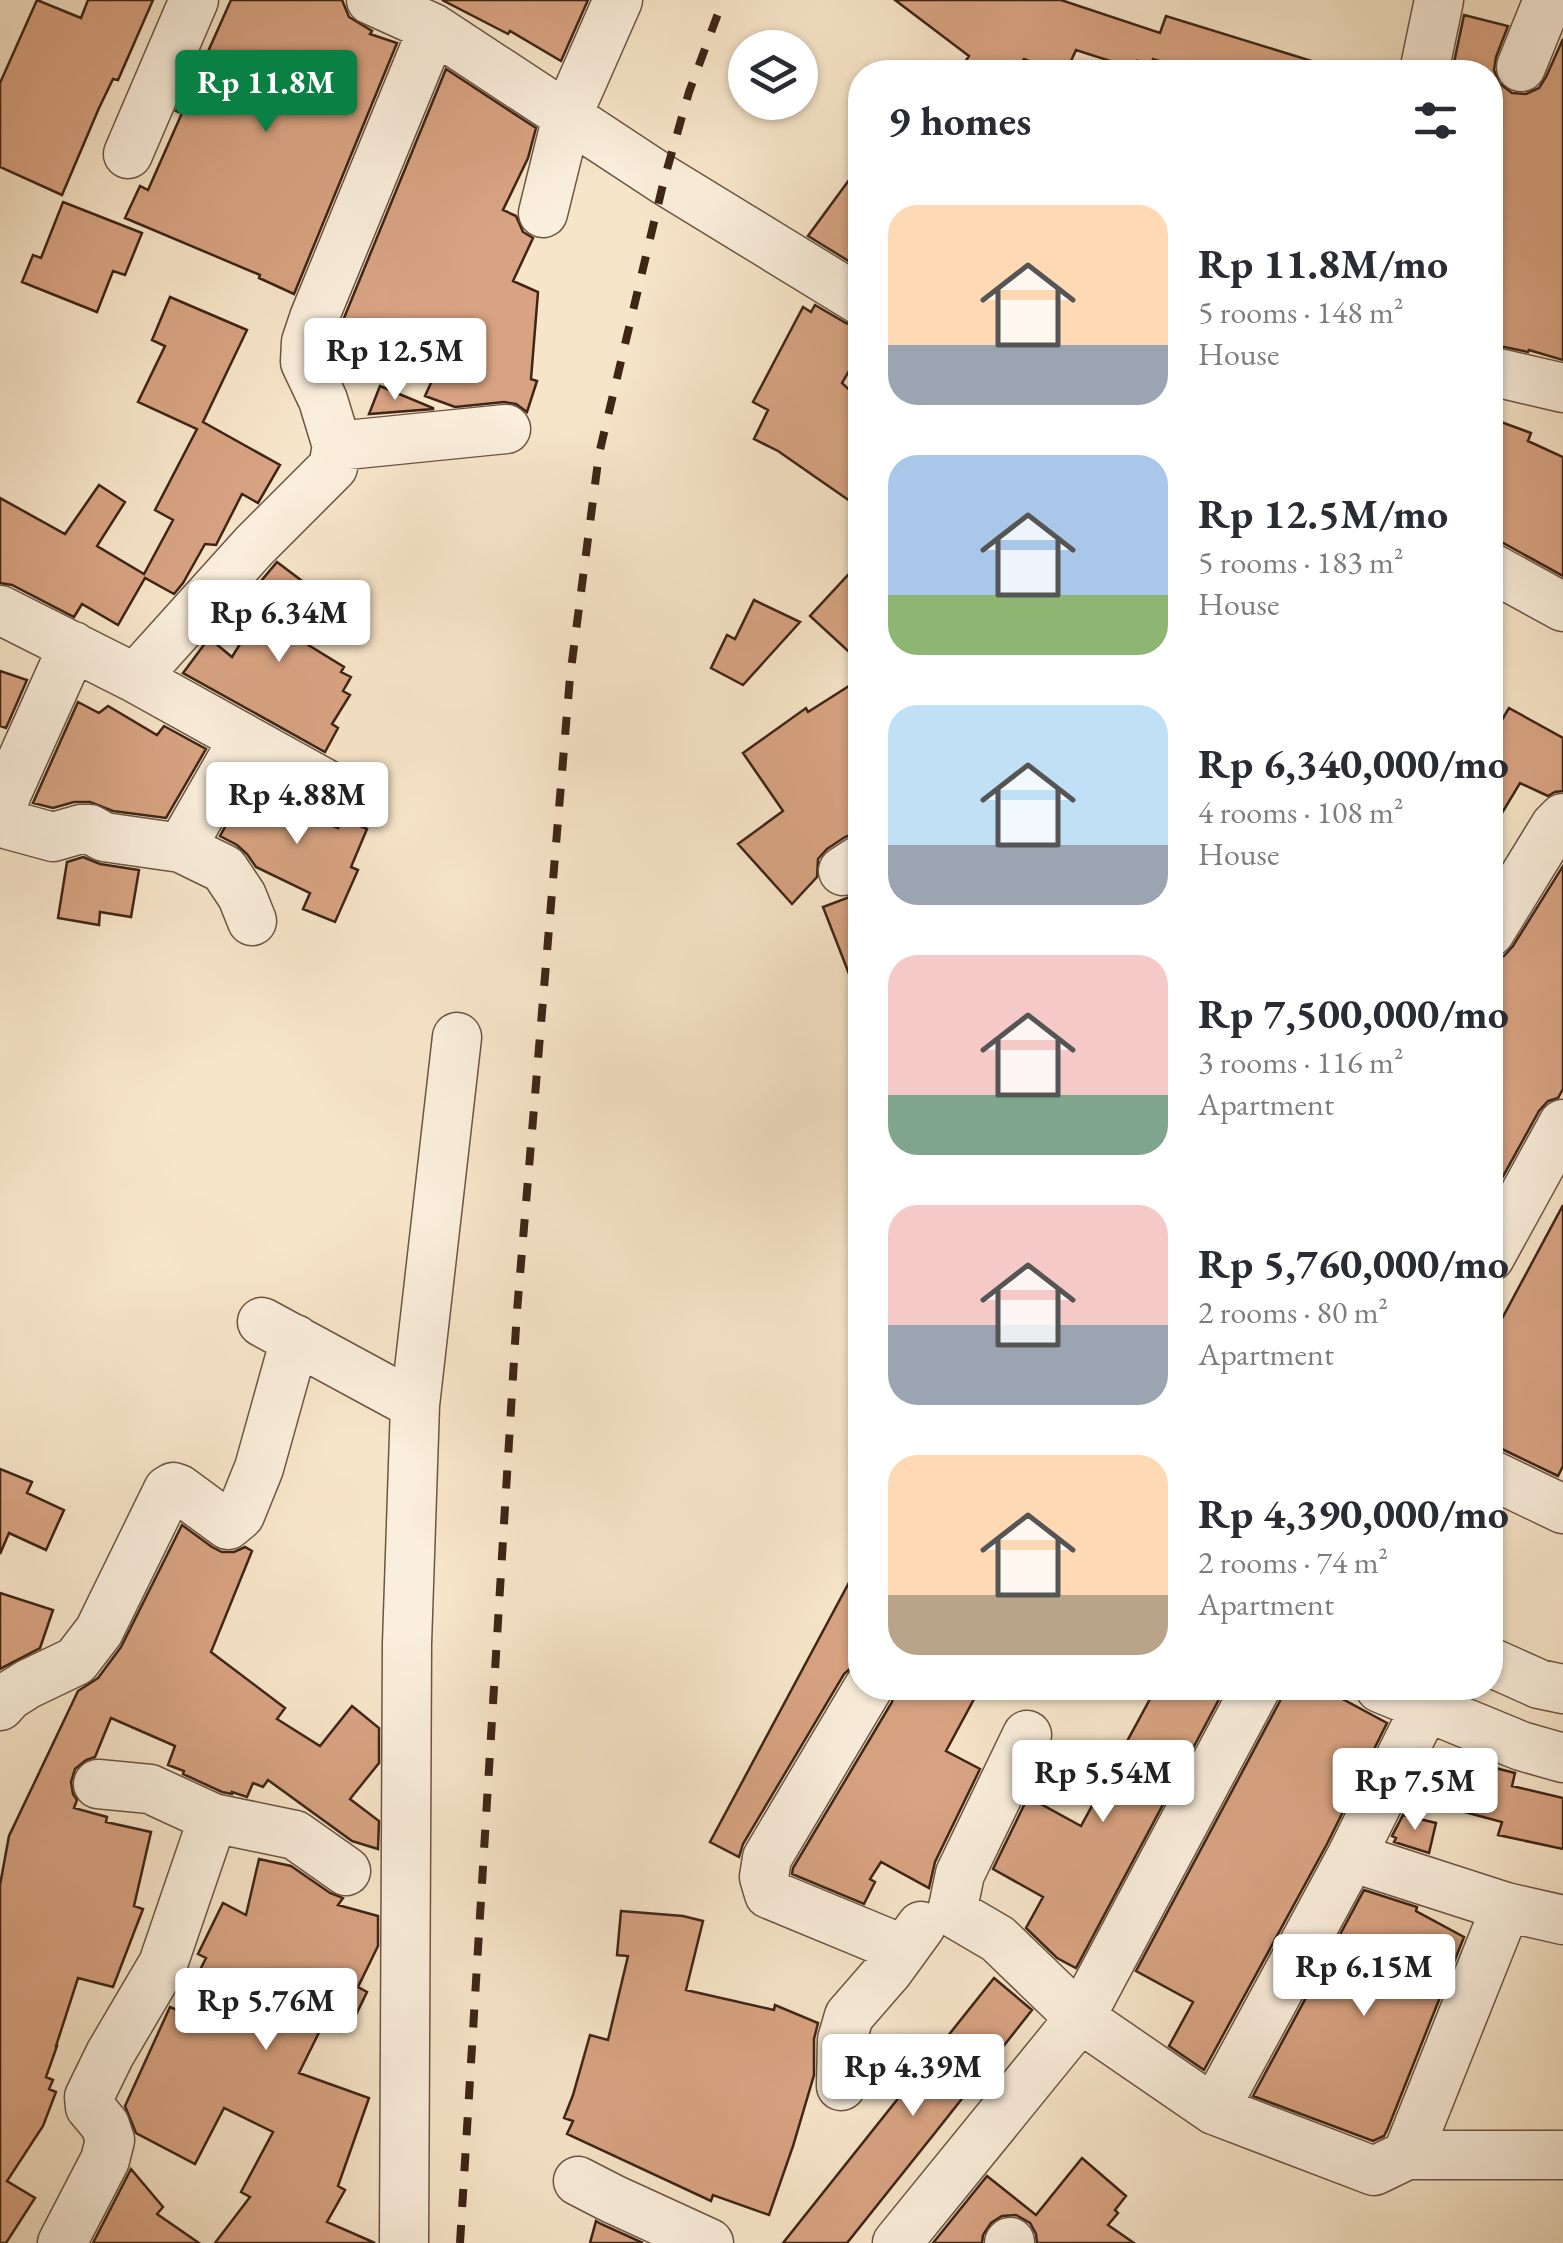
<!DOCTYPE html>
<meta charset="utf-8">
<style>
:root{--surface:#fff;--page:#f2f2f3;--text:#2b2b33;--muted:#7c7c81;--accent:#0b8043}
body{margin:0;font-family:"EB Garamond",serif;background:var(--page);color:var(--text);height:100vh;display:flex;flex-direction:column;font-size:38px;white-space:nowrap}
*{box-sizing:border-box;margin:0}
p{font-size:32px;color:var(--muted)}
.icon{flex:none;width:55px;height:55px;fill:none;stroke:currentColor;stroke-width:2;stroke-linecap:round;stroke-linejoin:round}
.map{position:relative;flex:1;overflow:hidden}
.details{position:absolute;left:848px;top:60px;width:655px;height:1640px;display:flex;flex-direction:column;background:var(--surface);border-radius:40px;box-shadow:0 2px 8px #0004}
.details>*{flex:none}
.tools{position:absolute;left:728px;top:30px;display:grid;gap:20px}
.tools a{display:grid;place-items:center;width:90px;height:90px;border-radius:50%;background:var(--surface);box-shadow:0 2px 8px #0004;font-size:50px}
.price{position:absolute;translate:-50% -85px;padding:0 22px;border-radius:10px;background:#fff;color:#222;font-size:32px;line-height:65px;filter:drop-shadow(0 2px 5px #0008)}
.price::after{content:'';position:absolute;left:50%;top:60px;width:30px;height:22px;margin-left:-15px;background:inherit;clip-path:polygon(0 0,100% 0,50% 100%)}
.price.on{background:var(--accent);color:#fff}
ul{padding:0;list-style:none}
li{display:flex;align-items:center;gap:30px;height:250px;padding:0 40px}
li span{display:grid;place-items:center;flex:none;width:280px;height:200px;border-radius:30px;color:#555}
li>.icon{margin-inline-start:auto}
span .icon{width:120px;height:120px;fill:#fffc;stroke-width:1}
li b{font-size:42px}
h2{display:flex;justify-content:space-between;align-items:center;height:120px;padding:0 40px;font-size:42px}
.map>svg:first-child{display:block}
.building{fill:#d8a382;stroke:#3e2516;stroke-width:2.5}
.lines{fill:none;stroke-linecap:round;stroke-linejoin:round}
.minor-casing{stroke:#6c5543;stroke-width:51}
.minor{stroke:#faeedc;stroke-width:48}
.rail{stroke:#3e2516;stroke-width:8;stroke-dasharray:18 18;stroke-linecap:butt}
</style>
<div class="map">
<svg width="1563" height="2243" viewBox="0 0 1563 2243">
<rect width="100%" height="100%" fill="#f7e5c9"/>
<filter id="stains"><feTurbulence type="fractalNoise" baseFrequency=".002" numOctaves="4"/><feColorMatrix values="0 0 0 0 .2 0 0 0 0 .09 0 0 0 0 .02 0 0 0 .5 -.17"/></filter>
<radialGradient id="worn" r=".72"><stop offset=".6" stop-color="#630" stop-opacity="0"/><stop offset="1" stop-color="#630" stop-opacity=".3"/></radialGradient>
<!-- building -->
<path class="building" d="M 37,0 L 81,18 L 88,0 L 153,0 L 118,80 L 113,79 L 99,108 L 62,195 L 0,167 L 0,83 Z
M 231,0 L 342,0 L 349,17 L 372,31 L 370,34 L 397,43 L 294,294 L 259,278 L 260,275 L 125,218 L 140,186 L 148,190 L 182,113 L 176,111 L 181,100 L 194,72 L 198,74 Z
M 442,0 L 588,0 L 561,61 L 510,31 L 508,34 Z
M 895,0 L 1061,0 L 1160,33 L 1166,16 L 1328,66 L 1327,72 L 1194,72 L 1153,59 L 1151,66 L 1137,61 L 1135,69 L 1076,50 L 1066,72 L 1058,72 L 1024,59 L 1014,72 L 980,72 L 965,62 L 969,56 Z
M 1464,15 L 1508,26 L 1496,57 L 1494,70 L 1499,83 L 1512,93 L 1526,94 L 1539,88 L 1546,77 L 1563,39 L 1563,360 L 1529,350 L 1528,352 L 1490,344 L 1490,72 L 1452,72 Z
M 446,69 L 536,128 L 528,158 L 503,210 L 516,216 L 523,232 L 533,238 L 513,281 L 538,292 L 531,379 L 537,381 L 527,412 L 516,404 L 504,402 L 455,407 L 425,396 L 440,363 L 344,318 Z
M 860,165 L 860,268 L 808,236 Z
M 63,202 L 142,233 L 125,275 L 113,271 L 97,312 L 22,282 L 33,255 L 41,258 Z
M 170,297 L 247,330 L 203,422 L 280,465 L 258,503 L 242,494 L 216,545 L 205,544 L 183,583 L 174,594 L 145,578 L 118,625 L 82,604 L 74,617 L 12,585 L 0,583 L 0,498 L 65,534 L 99,485 L 125,502 L 97,546 L 144,574 L 173,520 L 155,510 L 197,429 L 138,402 L 165,346 L 152,340 Z
M 815,305 L 846,323 L 860,327 L 860,352 L 842,383 L 860,400 L 860,508 L 778,451 L 754,439 L 768,410 L 753,402 L 803,307 L 811,312 Z
M 380,386 L 433,408 L 433,409 L 369,414 Z
M 1490,418 L 1531,433 L 1528,441 L 1563,457 L 1563,576 L 1503,543 L 1490,540 Z
M 277,562 L 322,596 L 292,635 L 344,667 L 341,672 L 351,677 L 343,691 L 350,695 L 332,724 L 338,728 L 325,752 L 183,673 L 209,638 L 232,657 L 261,610 L 246,599 Z
M 860,562 L 860,662 L 810,616 Z
M 754,600 L 800,622 L 743,685 L 711,668 L 727,635 L 735,639 Z
M 0,671 L 27,680 L 6,728 L 0,726 Z
M 860,679 L 860,831 L 845,837 L 827,849 L 818,859 L 817,877 L 792,904 L 738,844 L 783,811 L 743,753 L 806,708 L 808,712 Z
M 78,702 L 99,713 L 108,706 L 157,735 L 164,726 L 206,749 L 166,818 L 113,811 L 90,802 L 74,802 L 53,808 L 33,803 Z
M 1509,708 L 1563,738 L 1563,791 L 1555,792 L 1548,796 L 1520,783 L 1490,833 L 1490,740 Z
M 254,776 L 282,791 L 276,803 L 338,828 L 342,818 L 367,829 L 351,867 L 358,870 L 335,922 L 303,909 L 310,893 L 256,867 L 247,854 L 237,845 L 220,836 Z
M 83,857 L 100,864 L 139,870 L 131,917 L 100,912 L 99,925 L 58,918 L 67,862 Z
M 1563,866 L 1563,1089 L 1558,1098 L 1548,1101 L 1539,1111 L 1490,1200 L 1490,963 L 1492,959 L 1504,956 L 1513,946 Z
M 860,893 L 860,997 L 858,997 L 823,907 Z
M 1563,1205 L 1563,1466 L 1558,1476 L 1502,1449 L 1490,1447 L 1490,1341 Z
M 0,1469 L 32,1482 L 27,1493 L 64,1510 L 46,1550 L 9,1533 L 0,1554 Z
M 182,1525 L 212,1547 L 222,1552 L 234,1552 L 245,1547 L 252,1551 L 211,1652 L 285,1708 L 277,1719 L 320,1746 L 352,1706 L 379,1728 L 379,1763 L 350,1799 L 379,1821 L 378,1849 L 352,1841 L 268,1780 L 263,1787 L 253,1783 L 247,1797 L 232,1792 L 232,1794 L 222,1792 L 183,1774 L 184,1771 L 168,1765 L 175,1746 L 111,1718 L 95,1757 L 86,1760 L 75,1769 L 71,1782 L 73,1794 L 77,1800 L 74,1808 L 107,1817 L 106,1822 L 151,1832 L 134,1906 L 143,1909 L 113,1987 L 78,1978 L 56,2046 L 57,2046 L 46,2077 L 53,2080 L 49,2089 L 56,2092 L 43,2126 L 7,2181 L 35,2198 L 6,2243 L 0,2243 L 0,1885 L 9,1836 L 78,1691 L 98,1678 L 121,1647 Z
M 860,1562 L 860,1662 L 854,1665 L 844,1674 L 743,1844 L 739,1857 L 710,1842 Z
M 0,1593 L 53,1610 L 40,1648 L 0,1669 Z
M 895,1688 L 980,1688 L 946,1751 L 980,1769 L 935,1862 L 929,1888 L 881,1862 L 870,1879 L 875,1882 L 864,1904 L 792,1874 L 793,1868 L 892,1702 Z
M 1156,1688 L 1225,1688 L 1076,1968 L 1057,1958 L 1026,1928 L 1043,1897 L 993,1869 L 1028,1797 L 1081,1826 Z
M 1283,1688 L 1322,1688 L 1387,1723 L 1327,1844 L 1204,2070 L 1169,2046 L 1193,2002 L 1136,1971 L 1280,1701 Z
M 1436,1753 L 1515,1773 L 1512,1786 L 1563,1798 L 1563,1849 L 1498,1835 L 1502,1822 L 1424,1801 Z
M 1403,1815 L 1436,1823 L 1429,1853 L 1394,1842 L 1396,1838 L 1392,1836 Z
M 259,1859 L 291,1866 L 330,1893 L 343,1898 L 338,1905 L 378,1916 L 378,1946 L 358,1987 L 367,1992 L 352,2023 L 329,2012 L 299,2073 L 369,2098 L 338,2186 L 345,2190 L 327,2222 L 375,2243 L 215,2243 L 250,2197 L 241,2192 L 273,2132 L 224,2108 L 195,2164 L 136,2133 L 125,2106 L 170,2007 L 179,2011 L 206,1958 L 198,1954 L 223,1903 L 246,1915 Z
M 1364,1890 L 1417,1907 L 1416,1911 L 1464,1937 L 1388,2128 L 1384,2136 L 1373,2141 L 1253,2096 Z
M 621,1911 L 683,1916 L 703,1921 L 686,1990 L 774,2010 L 775,2005 L 818,2023 L 814,2039 L 814,2075 L 793,2146 L 769,2215 L 713,2195 L 711,2201 L 567,2134 L 573,2121 L 564,2118 L 573,2095 L 590,2035 L 608,2040 L 628,1956 L 617,1955 Z
M 994,1978 L 1032,2010 L 942,2124 L 847,2243 L 783,2243 Z
M 1082,2158 L 1126,2196 L 1115,2210 L 1118,2213 L 1108,2225 L 1134,2243 L 1037,2243 L 1036,2234 L 1030,2223 L 1016,2215 L 1002,2216 L 991,2223 L 983,2235 L 982,2243 L 933,2243 L 987,2176 L 1036,2215 Z
M 131,2169 L 163,2207 L 157,2214 L 199,2243 L 93,2243 Z
M 596,2221 L 601,2224 L 643,2243 L 590,2243 Z"/>
<g class="lines">
<!-- minor casing -->
<g class="minor-casing">
<path id="minor" d="M 371,0 L 433,28 L 664,180 L 860,300
M 1521,67 L 1548,0
M 1424,72 L 1439,0
M 128,154 L 194,0
M 543,213 L 567,116 L 618,0
M 1490,371 L 1563,388
M 337,446 L 506,429
M 1490,567 L 1563,607
M 0,610 L 135,678 L 254,546 L 333,467 L 337,446 L 323,400 L 305,362 L 306,342 L 314,318 L 433,28
M 73,646 L 7,793 C 3,805 2,813 9,825 L 53,837 L 81,829 L 90,829 L 104,837 L 181,848 L 224,869 L 242,896 L 252,921
M 135,678 L 333,788
M 181,848 L 243,740
M 843,871 L 860,860
M 1490,932 L 1555,826 L 1563,818
M 1490,1257 L 1563,1124
M 262,1322 L 415,1405
M 1490,1474 L 1563,1509
M 1490,1662 L 1539,1684 L 1563,1689
M 868,1688 L 767,1858 L 764,1877 L 769,1894 L 902,1949
M 1380,1688 L 1521,1746 L 1563,1758
M 0,1706 L 9,1696 L 28,1684 L 76,1661 L 99,1631 L 168,1490 L 173,1487 L 179,1489 L 228,1525 L 240,1515 L 259,1468 L 295,1339
M 98,1784 L 150,1789 L 213,1818 L 295,1835 L 346,1871
M 1351,1857 L 1506,1907 L 1563,1920
M 952,1912 L 998,1939 L 1080,2018 L 1214,2110 L 1374,2171 L 1407,2155 L 1563,2155
M 952,1912 L 960,1874 L 1027,1735
M 841,2086 L 842,2040 L 849,2016 L 889,1970 L 921,1926
M 1214,2110 L 1351,1857 L 1425,1708
M 1407,2155 L 1506,1907
M 578,2181 L 613,2199 L 709,2243
M 62,2243 L 105,2160 L 110,2140 L 105,2125 L 90,2107 L 89,2097 L 110,2054 L 163,1964 L 213,1818
M 404,2243 L 407,1644 L 415,1405 L 457,1037
M 897,2243 L 1080,2018 L 1256,1688
M 1009,2243 L 1010,2242"/>
</g>
<!-- minor -->
<use href="#minor" class="minor"/>
<!-- rail -->
<path class="rail" d="M 460,2243 L 517,1311 L 570,677 L 599,454 L 664,180 L 689,92 L 723,0"/>
</g>
<rect width="100%" height="100%" filter="url(#stains)"/>
<rect width="100%" height="100%" fill="url(#worn)"/>
</svg>
<div class="tools">
<a><svg class="icon" aria-label="layers" viewBox="0 0 24 24"><path d="M12 4l9 5-9 5-9-5zM3 14l9 5 9-5"/></svg></a>
</div>
<b class="price on" style="left:266px;top:135px">Rp 11.8M</b>
<b class="price" style="left:395px;top:403px">Rp 12.5M</b>
<b class="price" style="left:279px;top:665px">Rp 6.34M</b>
<b class="price" style="left:297px;top:847px">Rp 4.88M</b>
<b class="price" style="left:1103px;top:1825px">Rp 5.54M</b>
<b class="price" style="left:1415px;top:1833px">Rp 7.5M</b>
<b class="price" style="left:1364px;top:2019px">Rp 6.15M</b>
<b class="price" style="left:266px;top:2053px">Rp 5.76M</b>
<b class="price" style="left:913px;top:2119px">Rp 4.39M</b>
<section class="details">
<h2>9 homes<svg class="icon" aria-label="filters" viewBox="0 0 24 24"><path d="M4 7h16M4 17h16"/><circle cx="9" cy="7" r="2"/><circle cx="15" cy="17" r="2"/></svg></h2>
<ul>
<li><span style="background:linear-gradient(#ffd9b3 70%,#9aa5b1 0)"><svg class="icon" aria-label="home" viewBox="0 0 24 24"><path d="M3 11l9-7 9 7M6 9v11h12V9"/></svg></span><div><b>Rp 11.8M/mo</b><p>5 rooms · 148 m²</p><p>House</p></div></li>
<li><span style="background:linear-gradient(#a9c7e8 70%,#8fb573 0)"><svg class="icon" aria-label="home" viewBox="0 0 24 24"><path d="M3 11l9-7 9 7M6 9v11h12V9"/></svg></span><div><b>Rp 12.5M/mo</b><p>5 rooms · 183 m²</p><p>House</p></div></li>
<li><span style="background:linear-gradient(#bfe0f5 70%,#9aa5b1 0)"><svg class="icon" aria-label="home" viewBox="0 0 24 24"><path d="M3 11l9-7 9 7M6 9v11h12V9"/></svg></span><div><b>Rp 6,340,000/mo</b><p>4 rooms · 108 m²</p><p>House</p></div></li>
<li><span style="background:linear-gradient(#f6c9c9 70%,#7fa58c 0)"><svg class="icon" aria-label="home" viewBox="0 0 24 24"><path d="M3 11l9-7 9 7M6 9v11h12V9"/></svg></span><div><b>Rp 7,500,000/mo</b><p>3 rooms · 116 m²</p><p>Apartment</p></div></li>
<li><span style="background:linear-gradient(#f6c9c9 60%,#9aa5b1 0)"><svg class="icon" aria-label="home" viewBox="0 0 24 24"><path d="M3 11l9-7 9 7M6 9v11h12V9"/></svg></span><div><b>Rp 5,760,000/mo</b><p>2 rooms · 80 m²</p><p>Apartment</p></div></li>
<li><span style="background:linear-gradient(#ffd9b3 70%,#b9a48a 0)"><svg class="icon" aria-label="home" viewBox="0 0 24 24"><path d="M3 11l9-7 9 7M6 9v11h12V9"/></svg></span><div><b>Rp 4,390,000/mo</b><p>2 rooms · 74 m²</p><p>Apartment</p></div></li>
</ul>
</section>
</div>
